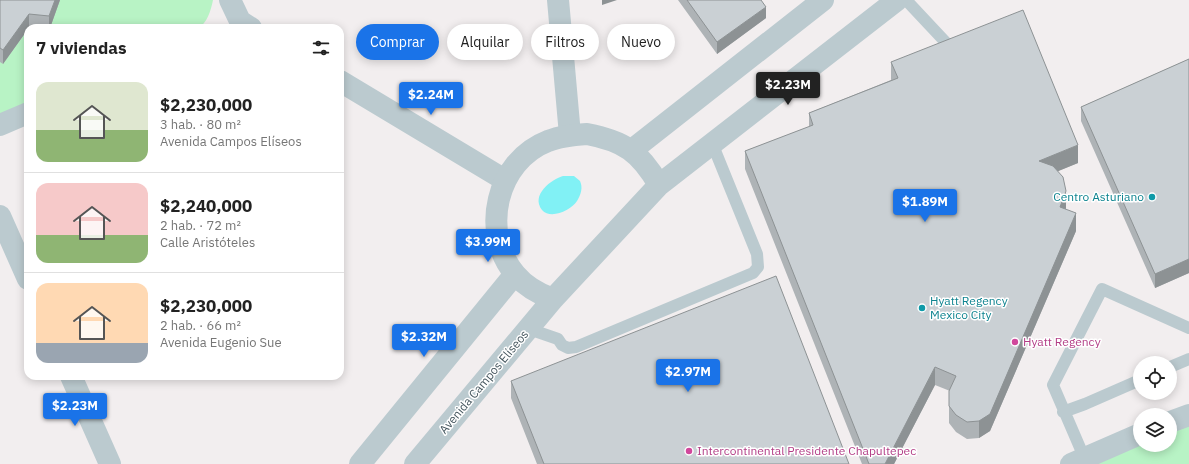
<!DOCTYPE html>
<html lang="es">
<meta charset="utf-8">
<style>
:root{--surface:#fff;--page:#f6f6f6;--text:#222;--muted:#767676;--line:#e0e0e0;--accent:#1a73e8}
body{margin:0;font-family:"IBM Plex Sans",sans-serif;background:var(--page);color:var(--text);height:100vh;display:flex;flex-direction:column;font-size:15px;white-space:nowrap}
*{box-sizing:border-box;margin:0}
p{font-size:13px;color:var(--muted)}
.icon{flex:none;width:22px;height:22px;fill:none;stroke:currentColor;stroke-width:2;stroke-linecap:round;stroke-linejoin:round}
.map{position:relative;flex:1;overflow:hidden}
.panel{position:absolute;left:24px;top:24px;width:320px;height:356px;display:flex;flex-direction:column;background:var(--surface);border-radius:12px;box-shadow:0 2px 10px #0003}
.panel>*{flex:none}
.guide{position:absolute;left:356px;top:24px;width:380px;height:36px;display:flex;gap:8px}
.controls{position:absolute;left:1133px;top:356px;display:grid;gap:8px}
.controls a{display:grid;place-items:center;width:44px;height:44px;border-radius:50%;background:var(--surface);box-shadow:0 2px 10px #0003;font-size:20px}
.price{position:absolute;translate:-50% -34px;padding:0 9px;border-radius:4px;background:var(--accent);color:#fff;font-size:13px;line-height:26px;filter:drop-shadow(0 1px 2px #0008)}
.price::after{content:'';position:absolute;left:50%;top:24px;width:12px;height:9px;margin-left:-6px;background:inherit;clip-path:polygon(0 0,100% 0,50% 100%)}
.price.on{background:#222;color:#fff}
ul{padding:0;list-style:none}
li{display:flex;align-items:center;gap:12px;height:100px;padding:0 12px}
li+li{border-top:1px solid var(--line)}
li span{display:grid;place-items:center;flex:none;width:112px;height:80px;border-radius:12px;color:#555}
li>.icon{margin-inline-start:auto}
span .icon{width:48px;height:48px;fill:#fffc;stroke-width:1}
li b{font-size:17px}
h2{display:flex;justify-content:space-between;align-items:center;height:48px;padding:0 12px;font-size:17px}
.tag{padding:0 14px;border-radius:18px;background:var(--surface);box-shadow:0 2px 10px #0003;font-size:14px;line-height:36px}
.tag.on{background:var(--accent);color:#fff}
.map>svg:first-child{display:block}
.green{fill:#b8f3c5}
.water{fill:#81f1f5}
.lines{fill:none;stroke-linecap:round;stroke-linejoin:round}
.service{stroke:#bbcacf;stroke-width:12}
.minor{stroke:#bbcacf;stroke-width:22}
.tertiary{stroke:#bbcacf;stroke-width:22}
.wall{fill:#aeb3b6}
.shaded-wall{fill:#8d9294}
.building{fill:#cad0d4;stroke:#8d9294}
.culture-dot{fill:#0f9aa8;stroke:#fff;stroke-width:1.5}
.hotel-dot{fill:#d1479c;stroke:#fff;stroke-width:1.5}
.labels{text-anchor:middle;stroke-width:3;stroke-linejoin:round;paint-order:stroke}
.culture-label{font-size:12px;fill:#0d838f;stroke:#fff;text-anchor:end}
.hotel-label{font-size:12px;fill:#b23c85;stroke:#fff;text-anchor:start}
.street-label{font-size:12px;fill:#45565e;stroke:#fff}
</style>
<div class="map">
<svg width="1189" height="464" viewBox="0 0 1189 464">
<rect width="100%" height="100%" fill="#f2eeef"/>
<!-- green -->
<path class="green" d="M 0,0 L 213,0 C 211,10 207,24 198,28 L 28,28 L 28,103 L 0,116 Z
M 1189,419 L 1189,464 L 1081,464 L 1140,445 L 1170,445 L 1170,427 Z"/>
<!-- water -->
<path class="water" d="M 563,176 L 574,176 L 580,181 C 583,188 581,194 577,201 C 571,210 551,220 542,210 C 530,195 552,179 563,176 Z"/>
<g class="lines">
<!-- service -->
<path class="service" d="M 906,0 L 952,49
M 529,329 L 558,339 L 562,345 L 568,348 L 576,347 L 753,273 L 758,267 L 757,254 L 712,143
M 1170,367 L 1189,359
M 1063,412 L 1085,404 L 1140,380
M 1084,457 L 1053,385 L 1102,289 L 1189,328"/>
<!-- minor -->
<path class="minor" d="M 230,0 L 240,21 L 251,28
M 558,0 L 570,135
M 340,81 L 505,180
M 0,125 L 28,113
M 0,216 L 28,279
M 71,376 L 110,464
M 1170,422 L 1189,415
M 1071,464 L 1140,434"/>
<!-- tertiary -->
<path class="tertiary" d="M 587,134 C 624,141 640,152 659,185 L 553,299 C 539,294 525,286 515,274 C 480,232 496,161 548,141 C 560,136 573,135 587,134 Z
M 632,150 L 823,0
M 659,185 L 897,0
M 360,464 L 515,274
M 415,464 L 553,299"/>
</g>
<!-- wall -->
<path class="wall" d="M 0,0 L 60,0 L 50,28 L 28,28 L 28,29 L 3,64 L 0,62 Z
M 678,0 L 761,0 L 766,18 L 717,54 Z
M 1189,59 L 1189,273 L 1155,288 L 1081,121 L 1081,107 Z
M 891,62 L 1078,163 L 1058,171 L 1066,208 L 1066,209 L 1076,231 L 990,431 L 979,438 L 967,439 L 956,432 L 949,423 L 949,406 L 950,391 L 935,385 L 894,464 L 862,464 L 745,169 L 745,151 L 809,127 L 809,113 L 891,80 Z
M 511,381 L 849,464 L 537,464 L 511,398 Z"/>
<!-- shaded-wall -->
<path class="shaded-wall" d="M 55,0 L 60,0 L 50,28 L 49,28 L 49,16 Z
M 602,0 L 617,0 L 602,5 Z
M 766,7 L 766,18 L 717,54 L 717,42 Z
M 29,14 L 29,28 L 28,28 L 28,29 L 3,64 L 3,50 Z
M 1078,145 L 1078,163 L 1039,179 L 1039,161 Z
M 1066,191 L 1066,208 L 1060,224 L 1060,207 Z
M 1076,213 L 1076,231 L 990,431 L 979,438 L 979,421 Z
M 1189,259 L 1189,273 L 1155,288 L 1155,274 Z
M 935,367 L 935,385 L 894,464 L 885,464 Z"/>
<!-- building -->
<path class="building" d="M 0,0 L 55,0 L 49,16 L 29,14 L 3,50 L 0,48 Z
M 687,0 L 761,0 L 766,7 L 717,42 Z
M 1023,10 L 1078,145 L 1039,161 L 1053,166 L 1063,177 L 1066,191 L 1060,207 L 1076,213 L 990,414 L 979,421 L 967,422 L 956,415 L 949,406 L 949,391 L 956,376 L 935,367 L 885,464 L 869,464 L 745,151 L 813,125 L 809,113 L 898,78 L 891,62 Z
M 1189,59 L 1189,259 L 1155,274 L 1081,107 Z
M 776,276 L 849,464 L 544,464 L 511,381 Z"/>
<!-- markers -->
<g class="culture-dot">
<circle cx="1152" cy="197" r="4"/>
<circle cx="922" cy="308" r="4"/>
</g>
<g class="hotel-dot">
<circle cx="1015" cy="342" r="4"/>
<circle cx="689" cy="451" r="4"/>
</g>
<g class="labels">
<!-- culture labels -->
<g class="culture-label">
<text x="1144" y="201">Centro Asturiano</text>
<text x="930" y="305" text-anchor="start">Hyatt Regency<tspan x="930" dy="14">Mexico City</tspan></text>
</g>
<!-- hotel labels -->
<g class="hotel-label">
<text x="1023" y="346">Hyatt Regency</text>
<text x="697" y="455">Intercontinental Presidente Chapultepec</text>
</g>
<!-- street labels -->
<g class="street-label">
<text transform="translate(484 382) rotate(-50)" y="4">Avenida Campos Elíseos</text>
</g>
</g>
</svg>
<div class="controls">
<a><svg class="icon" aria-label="locate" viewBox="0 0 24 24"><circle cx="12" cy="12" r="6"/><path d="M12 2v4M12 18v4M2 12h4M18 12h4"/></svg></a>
<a><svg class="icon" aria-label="layers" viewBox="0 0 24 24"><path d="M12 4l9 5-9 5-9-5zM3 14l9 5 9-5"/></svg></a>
</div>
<b class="price on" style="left:788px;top:106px">$2.23M</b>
<b class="price" style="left:431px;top:116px">$2.24M</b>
<b class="price" style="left:925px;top:223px">$1.89M</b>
<b class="price" style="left:488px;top:263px">$3.99M</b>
<b class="price" style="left:424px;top:358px">$2.32M</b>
<b class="price" style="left:688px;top:393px">$2.97M</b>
<b class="price" style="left:75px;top:427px">$2.23M</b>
<div class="guide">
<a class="tag on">Comprar</a>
<a class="tag">Alquilar</a>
<a class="tag">Filtros</a>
<a class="tag">Nuevo</a>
</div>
<section class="panel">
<h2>7 viviendas<svg class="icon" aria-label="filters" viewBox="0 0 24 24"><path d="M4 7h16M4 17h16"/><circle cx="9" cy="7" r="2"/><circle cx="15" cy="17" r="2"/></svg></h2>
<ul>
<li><span style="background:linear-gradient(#dfe7d0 60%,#8fb573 0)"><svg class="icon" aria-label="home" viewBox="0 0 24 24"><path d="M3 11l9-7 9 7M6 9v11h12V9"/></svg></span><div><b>$2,230,000</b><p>3 hab. · 80 m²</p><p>Avenida Campos Elíseos</p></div></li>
<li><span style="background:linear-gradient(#f6c9c9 65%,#8fb573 0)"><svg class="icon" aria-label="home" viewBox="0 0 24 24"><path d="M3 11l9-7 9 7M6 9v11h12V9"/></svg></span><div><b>$2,240,000</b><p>2 hab. · 72 m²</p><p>Calle Aristóteles</p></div></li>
<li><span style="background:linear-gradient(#ffd9b3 75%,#9aa5b1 0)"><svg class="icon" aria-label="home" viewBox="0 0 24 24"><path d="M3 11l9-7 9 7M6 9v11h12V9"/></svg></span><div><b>$2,230,000</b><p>2 hab. · 66 m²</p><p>Avenida Eugenio Sue</p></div></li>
</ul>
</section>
</div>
